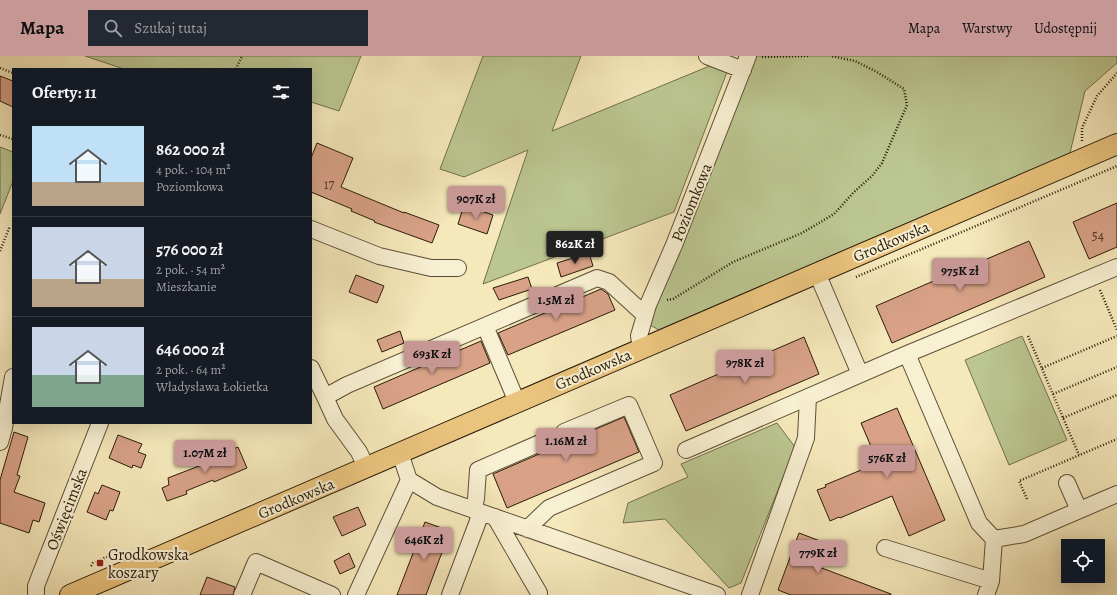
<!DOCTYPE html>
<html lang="pl">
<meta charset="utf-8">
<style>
:root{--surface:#171b24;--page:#242831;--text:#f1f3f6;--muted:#9ea1a6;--line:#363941;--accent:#c59692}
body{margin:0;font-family:Alegreya,serif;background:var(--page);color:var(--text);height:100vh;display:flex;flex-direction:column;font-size:15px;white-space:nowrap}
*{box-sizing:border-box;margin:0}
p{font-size:13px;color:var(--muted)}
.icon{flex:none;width:22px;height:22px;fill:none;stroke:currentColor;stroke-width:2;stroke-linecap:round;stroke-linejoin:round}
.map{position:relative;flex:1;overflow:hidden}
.drawer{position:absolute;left:12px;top:12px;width:300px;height:356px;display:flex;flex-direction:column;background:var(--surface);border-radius:0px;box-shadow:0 4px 16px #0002}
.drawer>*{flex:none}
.controls{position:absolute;left:1061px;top:483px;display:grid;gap:8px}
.controls a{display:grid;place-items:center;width:44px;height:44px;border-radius:0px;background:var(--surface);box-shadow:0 4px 16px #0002;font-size:20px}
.price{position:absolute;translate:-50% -34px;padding:0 9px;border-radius:4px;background:var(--accent);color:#111;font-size:13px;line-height:26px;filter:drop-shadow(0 1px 2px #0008)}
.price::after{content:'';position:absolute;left:50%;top:24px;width:12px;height:9px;margin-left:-6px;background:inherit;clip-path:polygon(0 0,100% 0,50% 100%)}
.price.current{background:#222;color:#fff}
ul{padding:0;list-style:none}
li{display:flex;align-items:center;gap:12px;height:100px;padding:0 20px}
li+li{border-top:1px solid var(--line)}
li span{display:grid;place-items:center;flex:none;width:112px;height:80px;border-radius:0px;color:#555}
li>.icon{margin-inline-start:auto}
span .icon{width:48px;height:48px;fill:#fffc;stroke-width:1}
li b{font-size:17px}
h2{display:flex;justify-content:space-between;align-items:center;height:48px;padding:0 20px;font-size:17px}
header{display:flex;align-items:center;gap:24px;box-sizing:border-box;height:56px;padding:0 20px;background:var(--accent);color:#111}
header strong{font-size:19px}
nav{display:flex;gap:22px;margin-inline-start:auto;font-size:14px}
.search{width:280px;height:36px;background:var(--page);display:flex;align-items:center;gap:10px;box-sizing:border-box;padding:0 14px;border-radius:0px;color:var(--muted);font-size:15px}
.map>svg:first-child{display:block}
.green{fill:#bbc690;stroke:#72704d}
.building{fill:#d9a287;stroke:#291b0a}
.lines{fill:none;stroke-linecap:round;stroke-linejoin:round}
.minor-casing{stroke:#5c4e36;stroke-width:18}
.major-casing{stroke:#291b0a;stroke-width:22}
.path{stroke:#291b0a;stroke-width:2.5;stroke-dasharray:1 2;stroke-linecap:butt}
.minor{stroke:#f8f0d2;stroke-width:16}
.major{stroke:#eac47d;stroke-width:20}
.poi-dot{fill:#8f2418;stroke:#f8f0d2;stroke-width:1.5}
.labels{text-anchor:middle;stroke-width:4;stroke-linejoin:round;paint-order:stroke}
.number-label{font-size:14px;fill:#553d29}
.street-label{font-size:16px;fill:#291b0a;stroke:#f8f0d2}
.poi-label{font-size:16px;fill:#291b0a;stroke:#f8f0d2;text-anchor:start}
</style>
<header>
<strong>Mapa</strong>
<div class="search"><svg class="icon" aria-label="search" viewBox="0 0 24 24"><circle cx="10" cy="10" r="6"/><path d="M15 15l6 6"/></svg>Szukaj tutaj</div>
<nav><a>Mapa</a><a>Warstwy</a><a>Udostępnij</a></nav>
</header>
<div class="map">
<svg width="1117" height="539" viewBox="0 0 1117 539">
<rect width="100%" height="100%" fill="#f5e8ba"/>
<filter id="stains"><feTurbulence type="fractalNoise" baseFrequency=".005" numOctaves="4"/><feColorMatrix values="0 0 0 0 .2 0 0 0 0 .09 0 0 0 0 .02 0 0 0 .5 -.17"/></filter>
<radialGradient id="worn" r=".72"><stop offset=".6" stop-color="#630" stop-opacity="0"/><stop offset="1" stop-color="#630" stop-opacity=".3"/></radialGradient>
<!-- green -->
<path class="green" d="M 85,0 L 361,0 L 339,55 L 311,46 L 311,13 L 124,13 Z
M 483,0 L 581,0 L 552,75 L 712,9 L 727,16 L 674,156 L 483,228 L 528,94 L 464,121 L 440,113 Z
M 754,0 L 1117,0 L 1117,7 L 1085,35 L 1070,97 L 659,274 L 650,269 L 662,234 Z
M 0,91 L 13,96 L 13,125 L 0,158 Z
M 1022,280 L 1067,384 L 1009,409 L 965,304 Z
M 777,367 L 795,391 L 741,527 L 729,532 L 665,463 L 623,467 L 628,447 L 688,421 L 681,408 Z"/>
<!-- building -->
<path class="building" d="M 0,20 L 13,25 L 13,51 L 0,45 Z
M 317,87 L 353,102 L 341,131 L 404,157 L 404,156 L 439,169 L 432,187 L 374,166 L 375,165 L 351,155 L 352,153 L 311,136 L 311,102 Z
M 1117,147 L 1117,191 L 1089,203 L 1073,166 Z
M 464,149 L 493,159 L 487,178 L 458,168 Z
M 1029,185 L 1045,221 L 892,287 L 876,250 L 968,210 L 968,211 Z
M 589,197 L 593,210 L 561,221 L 557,207 Z
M 356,219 L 384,230 L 377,247 L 349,236 Z
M 528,221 L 532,233 L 499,244 L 493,232 Z
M 601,233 L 608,238 L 615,254 L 508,299 L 498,277 Z
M 400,275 L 404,287 L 382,296 L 377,284 Z
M 804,281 L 819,318 L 686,375 L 670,339 Z
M 481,285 L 490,307 L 383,353 L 374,331 Z
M 897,352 L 945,464 L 909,480 L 892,440 L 840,462 L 839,461 L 830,465 L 817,434 L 826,431 L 825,429 L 878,407 L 861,367 Z
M 624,361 L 639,396 L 507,452 L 493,418 L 553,392 L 557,387 L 568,385 Z
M 14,376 L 28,381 L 17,419 L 20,420 L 14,436 L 45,447 L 39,466 L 33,464 L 29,477 L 0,467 L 0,424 Z
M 118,379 L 142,388 L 138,396 L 146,399 L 141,412 L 133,409 L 132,412 L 109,402 Z
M 238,391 L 247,412 L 214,426 L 213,424 L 186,435 L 187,438 L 167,445 L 162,432 L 169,429 L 168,422 L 217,403 L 212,402 Z
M 102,429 L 120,436 L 113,455 L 110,454 L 106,464 L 87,456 L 95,436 L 98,438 Z
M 358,451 L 366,469 L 342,480 L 333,461 Z
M 425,466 L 450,475 L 426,539 L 397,539 Z
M 799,477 L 828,488 L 819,511 L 891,538 L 891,539 L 791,539 L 778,534 Z
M 349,497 L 355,511 L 340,518 L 334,505 Z
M 207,521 L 235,531 L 233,539 L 200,539 Z"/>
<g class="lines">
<!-- minor casing -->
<g class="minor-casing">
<path id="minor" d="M 707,0 L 743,14
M 311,173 L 379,200 L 431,212 L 458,212
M 817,217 L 860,318
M 485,270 L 517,346
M 641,292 L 639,280 L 648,249 L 674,189 L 748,0
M 907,298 L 979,467 L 994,483 L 1024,478 L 1117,438
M 311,312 L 325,341
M 0,386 L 4,372 L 13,321
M 686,394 L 907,298 L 1117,211
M 366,411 L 359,396 L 335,363 L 325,341 L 347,329 L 597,222 L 609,226 L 645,259
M 409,424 L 437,441 L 717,539
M 1067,427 L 1079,454
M 473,454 L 476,443 L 478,414 L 549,383
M 495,461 L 539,537 L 539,539
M 527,473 L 549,452 L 654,407 L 629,349 L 564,376
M 885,492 L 991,525
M 36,539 L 36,530 L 100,367
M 242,539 L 256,506 L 332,539
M 356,539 L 409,424 L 400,397
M 450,539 L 481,457
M 750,539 L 806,382 L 808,341
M 986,539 L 991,525 L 994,483"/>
</g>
<!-- major casing -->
<g class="major-casing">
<path id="major" d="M 70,539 L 1117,88"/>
</g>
<!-- path -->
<path class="path" d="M 762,1 L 808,0
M 0,12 L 13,17
M 236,13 L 242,0
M 0,79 L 13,83
M 1082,85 L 1082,72 L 1097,40 L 1117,17
M 0,195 L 10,170
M 856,221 L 1117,110
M 1100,234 L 1117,274
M 667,244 L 673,243 L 733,206 L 802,177 L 834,158 L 854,136 L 872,120 L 882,107 L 907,49 L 904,33 L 877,16 L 855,5 L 831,0
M 1028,280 L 1079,399
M 1042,312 L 1117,280
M 1053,338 L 1117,311
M 1063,362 L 1117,339
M 1027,443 L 1019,425 L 1117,383
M 91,510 L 93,507 L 118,496 L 122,496"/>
<!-- minor -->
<use href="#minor" class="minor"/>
<!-- major -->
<use href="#major" class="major"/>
</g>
<!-- markers -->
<rect class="poi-dot" x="96" y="503" width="8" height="8" rx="2"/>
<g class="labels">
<!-- number labels -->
<g class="number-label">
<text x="329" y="133">17</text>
<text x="1098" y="184">54</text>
</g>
<!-- street labels -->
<g class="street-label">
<text transform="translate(691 146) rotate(-68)" y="6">Poziomkowa</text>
<text transform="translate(891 185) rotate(-23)" y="6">Grodkowska</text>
<text transform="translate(593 313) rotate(-23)" y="6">Grodkowska</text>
<text transform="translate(296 442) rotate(-23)" y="6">Grodkowska</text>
<text transform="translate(66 453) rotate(-69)" y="6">Oświęcimska</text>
</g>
<!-- poi labels -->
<g class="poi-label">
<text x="108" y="504">Grodkowska<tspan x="108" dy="18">koszary</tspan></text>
</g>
</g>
<rect width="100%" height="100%" filter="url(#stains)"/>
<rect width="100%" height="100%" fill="url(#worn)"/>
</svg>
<div class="controls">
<a><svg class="icon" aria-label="locate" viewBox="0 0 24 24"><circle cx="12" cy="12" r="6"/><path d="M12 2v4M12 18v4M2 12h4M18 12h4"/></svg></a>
</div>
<b class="price" style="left:476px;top:164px">907K zł</b>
<b class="price current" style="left:575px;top:209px">862K zł</b>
<b class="price" style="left:960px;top:236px">975K zł</b>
<b class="price" style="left:556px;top:265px">1.5M zł</b>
<b class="price" style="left:432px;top:319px">693K zł</b>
<b class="price" style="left:745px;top:328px">978K zł</b>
<b class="price" style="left:566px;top:406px">1.16M zł</b>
<b class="price" style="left:205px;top:418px">1.07M zł</b>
<b class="price" style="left:887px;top:423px">576K zł</b>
<b class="price" style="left:424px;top:505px">646K zł</b>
<b class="price" style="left:818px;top:518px">779K zł</b>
<section class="drawer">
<h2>Oferty: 11<svg class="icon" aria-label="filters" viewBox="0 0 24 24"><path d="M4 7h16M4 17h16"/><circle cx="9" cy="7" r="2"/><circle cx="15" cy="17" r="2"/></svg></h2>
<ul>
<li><span style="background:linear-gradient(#bfe0f5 70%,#b9a48a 0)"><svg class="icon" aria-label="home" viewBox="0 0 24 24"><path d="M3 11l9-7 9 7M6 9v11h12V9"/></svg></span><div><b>862 000 zł</b><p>4 pok. · 104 m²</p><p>Poziomkowa</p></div></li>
<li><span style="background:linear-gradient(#c9d6e8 65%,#b9a48a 0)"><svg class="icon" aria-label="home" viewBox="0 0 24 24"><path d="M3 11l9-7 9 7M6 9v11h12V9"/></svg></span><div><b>576 000 zł</b><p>2 pok. · 54 m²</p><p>Mieszkanie</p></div></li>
<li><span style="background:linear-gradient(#c9d6e8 60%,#7fa58c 0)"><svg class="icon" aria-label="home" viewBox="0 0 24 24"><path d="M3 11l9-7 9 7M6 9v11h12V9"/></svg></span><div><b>646 000 zł</b><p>2 pok. · 64 m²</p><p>Władysława Łokietka</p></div></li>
</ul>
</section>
</div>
